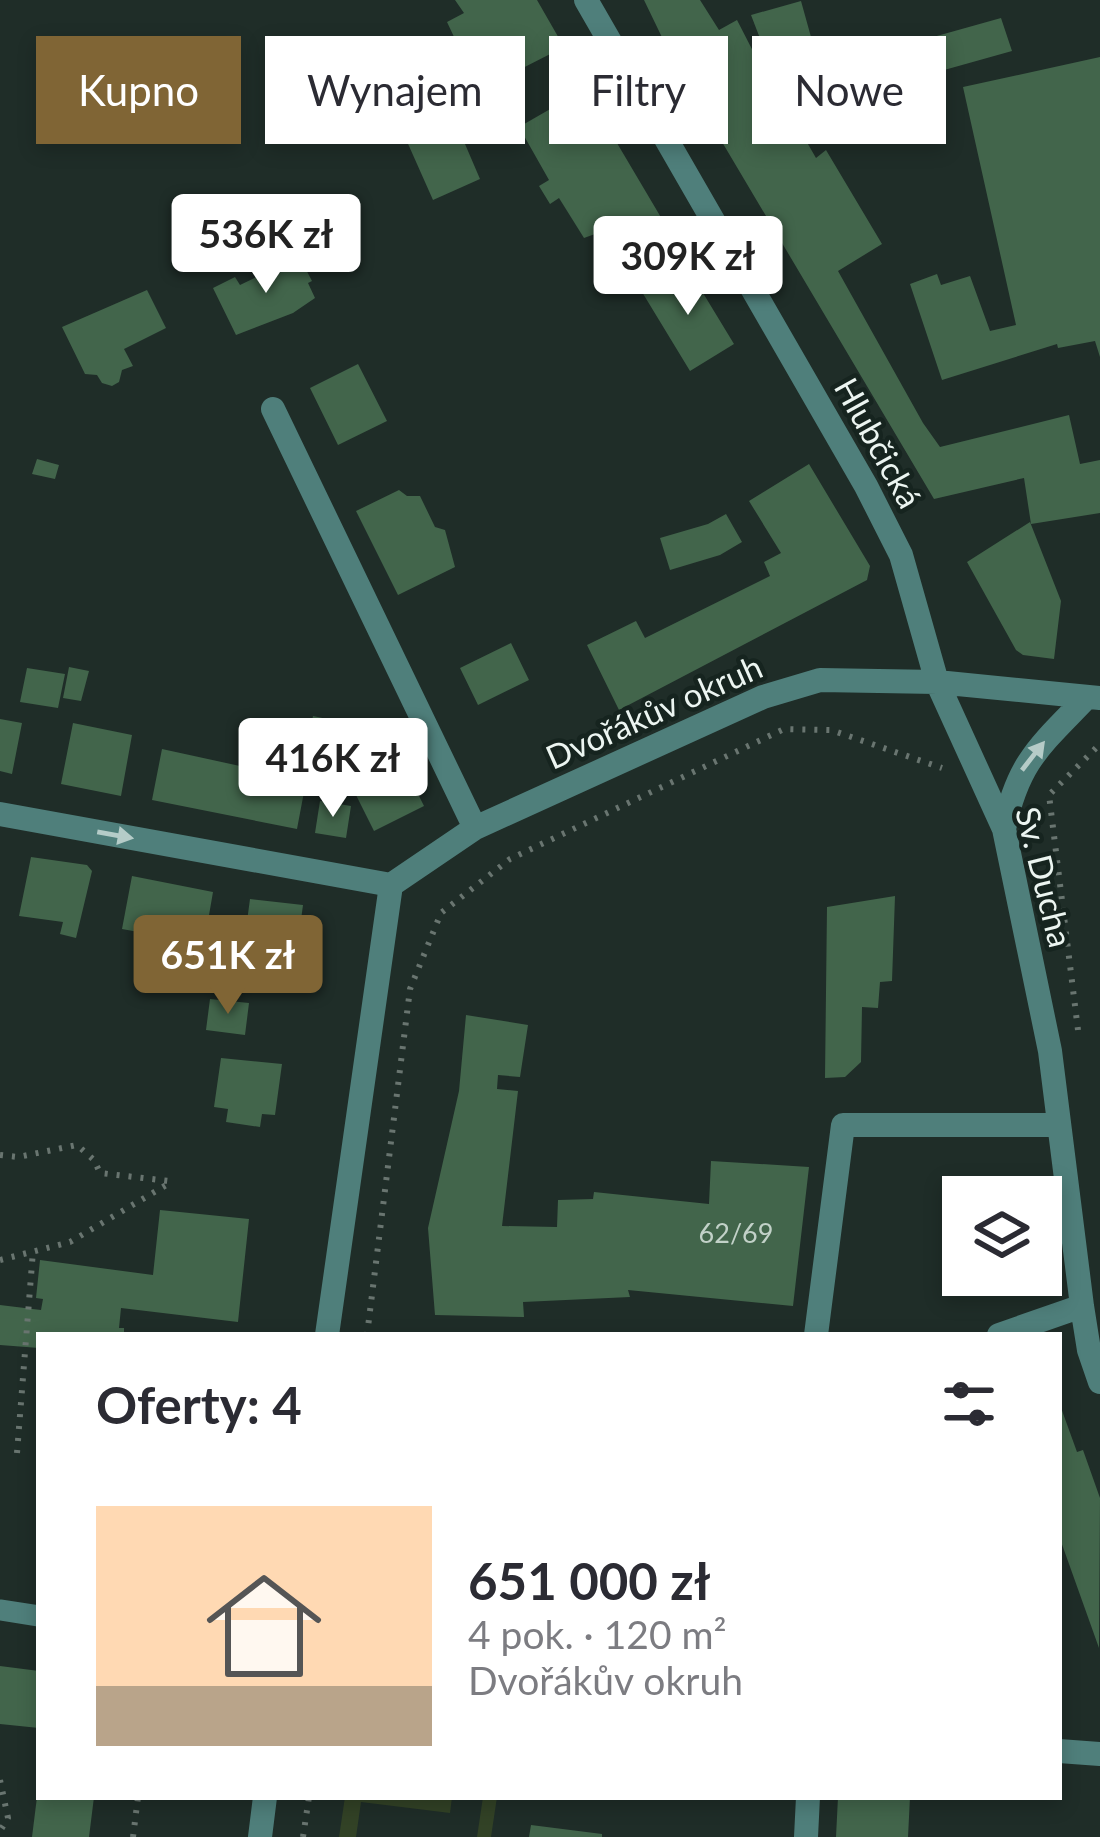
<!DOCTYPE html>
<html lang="pl">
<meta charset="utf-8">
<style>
:root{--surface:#fff;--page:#f7f7f7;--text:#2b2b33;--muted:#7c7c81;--line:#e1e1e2;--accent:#806535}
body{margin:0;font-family:Lato,sans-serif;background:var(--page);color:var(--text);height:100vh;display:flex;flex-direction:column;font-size:45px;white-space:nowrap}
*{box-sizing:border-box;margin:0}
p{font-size:39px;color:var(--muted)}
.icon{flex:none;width:66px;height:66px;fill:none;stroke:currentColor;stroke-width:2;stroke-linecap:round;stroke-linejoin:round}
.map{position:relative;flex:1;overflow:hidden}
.panel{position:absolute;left:36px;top:1332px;width:1026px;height:468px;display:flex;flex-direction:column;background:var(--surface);border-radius:0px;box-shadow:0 6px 18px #0003}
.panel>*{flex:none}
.top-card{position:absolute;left:36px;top:36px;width:1029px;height:108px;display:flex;gap:24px}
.tools{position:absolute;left:942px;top:1176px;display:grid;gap:24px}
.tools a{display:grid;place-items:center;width:120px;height:120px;border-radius:0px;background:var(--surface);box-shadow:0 6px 18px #0003;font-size:60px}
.price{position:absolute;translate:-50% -102px;padding:0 27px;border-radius:12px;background:#fff;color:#222;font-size:39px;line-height:78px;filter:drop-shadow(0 3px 6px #0008)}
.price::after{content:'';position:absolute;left:50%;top:72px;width:36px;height:27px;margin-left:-18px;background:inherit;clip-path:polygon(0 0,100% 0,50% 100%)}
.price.current{background:var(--accent);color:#fff}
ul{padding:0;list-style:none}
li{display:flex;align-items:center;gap:36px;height:300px;padding:0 60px}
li+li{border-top:3px solid var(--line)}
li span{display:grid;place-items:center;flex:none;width:336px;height:240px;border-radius:0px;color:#555}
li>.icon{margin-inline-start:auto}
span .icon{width:144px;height:144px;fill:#fffc;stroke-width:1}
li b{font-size:51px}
h2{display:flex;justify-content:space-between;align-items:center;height:144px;padding:0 60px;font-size:51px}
.chip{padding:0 42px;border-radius:0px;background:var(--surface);box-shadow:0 6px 18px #0003;font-size:42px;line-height:108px}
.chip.current{background:var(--accent);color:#fff}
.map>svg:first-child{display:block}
.green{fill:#324226}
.building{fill:#42654b}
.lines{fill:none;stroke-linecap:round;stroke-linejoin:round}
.path{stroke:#697570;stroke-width:6;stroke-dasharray:3 9;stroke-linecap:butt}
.lane{stroke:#4f7f7b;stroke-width:21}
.street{stroke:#4f7f7b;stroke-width:24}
.oneway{fill:#b5ccc8}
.labels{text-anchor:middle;stroke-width:9;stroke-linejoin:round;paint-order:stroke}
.number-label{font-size:27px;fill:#c2d1c8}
.street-label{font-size:33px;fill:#ecf5f1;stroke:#16241f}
</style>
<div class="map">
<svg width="1100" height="1837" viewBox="0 0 1100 1837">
<rect width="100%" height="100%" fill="#1f2d28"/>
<!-- green -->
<path class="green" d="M 345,1797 L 452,1797 L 450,1813 L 361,1802 L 356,1837 L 339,1837 Z
M 483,1797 L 497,1797 L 491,1837 L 477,1837 Z"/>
<!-- building -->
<path class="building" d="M 455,0 L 537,0 L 564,47 L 499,80 L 485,51 L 463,64 L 451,41 L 455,39 L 447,22 L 464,13 Z
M 644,0 L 700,0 L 719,30 L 737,20 L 756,57 L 766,52 L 775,69 L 765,74 L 783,102 L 792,96 L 810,126 L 801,132 L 816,158 L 826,150 L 882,244 L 838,271 L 923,423 L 940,447 L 1069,415 L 1080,464 L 1100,460 L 1100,513 L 1031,524 L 1024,478 L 934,499 L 671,56 Z
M 801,1 L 811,37 L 770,47 L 768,38 L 761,41 L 751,15 Z
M 1001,18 L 1012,51 L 830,102 L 819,69 Z
M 1100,57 L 1100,357 L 1095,341 L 1058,348 L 1057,344 L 942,380 L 910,284 L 937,274 L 941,285 L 970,276 L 990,331 L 1016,325 L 963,87 Z
M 429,64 L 438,95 L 473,85 L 479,100 L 450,109 L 480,179 L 433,200 L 381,83 Z
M 585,89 L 685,258 L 623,282 L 595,234 L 584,238 L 559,198 L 550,204 L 539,186 L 549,180 L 519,127 Z
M 299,256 L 312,281 L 308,283 L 315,298 L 293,313 L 236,335 L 213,288 L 235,277 L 240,285 Z
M 686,265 L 734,344 L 690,371 L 642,292 Z
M 147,290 L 166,328 L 124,349 L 133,366 L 122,370 L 119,382 L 112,386 L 102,383 L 97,375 L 85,374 L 62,327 Z
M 358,364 L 387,421 L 338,445 L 310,388 Z
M 37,459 L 59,465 L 55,479 L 32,474 Z
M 809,464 L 870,566 L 867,580 L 619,710 L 587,645 L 636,621 L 645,638 L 770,576 L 764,562 L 781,553 L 749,501 Z
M 399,490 L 407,496 L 420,496 L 435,527 L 445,530 L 455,567 L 398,595 L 356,511 Z
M 726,514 L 742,542 L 720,555 L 670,570 L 660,538 L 708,524 Z
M 1030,522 L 1061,601 L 1054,659 L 1023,655 L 1016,650 L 967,562 Z
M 511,643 L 529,680 L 478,705 L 460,668 Z
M 69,667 L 89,671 L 81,701 L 63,698 Z
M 27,668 L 65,674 L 58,708 L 20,702 Z
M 313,716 L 332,720 L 326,751 L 306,747 Z
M 0,719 L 22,723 L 12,774 L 0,771 Z
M 73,723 L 132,735 L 121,796 L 61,784 Z
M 162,749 L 272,773 L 273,762 L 290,765 L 289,773 L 307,776 L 297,829 L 152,800 Z
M 397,752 L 424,806 L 374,831 L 347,777 Z
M 320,801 L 351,806 L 346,838 L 315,833 Z
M 31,857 L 87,865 L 92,871 L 76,938 L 60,934 L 63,922 L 19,916 Z
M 132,876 L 213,892 L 204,944 L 122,929 Z
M 895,896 L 892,981 L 880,982 L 878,1008 L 862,1007 L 861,1062 L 845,1077 L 825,1078 L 827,907 Z
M 250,899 L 303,905 L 292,987 L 261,987 L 239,981 Z
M 210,999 L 249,1003 L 245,1035 L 206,1030 Z
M 466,1015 L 528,1025 L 520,1077 L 498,1075 L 497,1089 L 518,1091 L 502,1226 L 557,1227 L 558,1200 L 593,1199 L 594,1192 L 709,1204 L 711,1161 L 809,1167 L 793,1306 L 628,1290 L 630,1297 L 523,1302 L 524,1317 L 435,1315 L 428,1228 L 459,1091 Z
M 221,1058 L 282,1064 L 275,1115 L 262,1114 L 260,1127 L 226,1122 L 228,1109 L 214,1107 Z
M 160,1210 L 249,1219 L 238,1322 L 121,1308 L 119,1328 L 124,1328 L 124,1335 L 39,1335 L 39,1348 L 0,1345 L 0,1305 L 41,1310 L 43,1299 L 36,1298 L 40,1260 L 153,1275 Z
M 1060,1405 L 1077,1452 L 1083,1450 L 1100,1498 L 1099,1648 L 1059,1536 Z
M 0,1666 L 39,1671 L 39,1728 L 0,1724 Z
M 37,1797 L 94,1797 L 89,1837 L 32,1837 Z
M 838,1797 L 910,1797 L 908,1837 L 836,1837 Z
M 531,1825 L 602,1834 L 602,1837 L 529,1837 Z"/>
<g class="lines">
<!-- path -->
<path class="path" d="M 1078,1030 L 1049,795 L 1100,744
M 0,1155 L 18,1157 L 77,1145 L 94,1160 L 100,1173 L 169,1181
M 0,1260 L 70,1242 L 173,1181
M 367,1335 L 410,989 L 441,913 L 510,859 L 784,729 L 831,730 L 942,768
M 17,1453 L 33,1251
M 0,1780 L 8,1818 L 0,1831
M 133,1837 L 138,1797
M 303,1837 L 309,1797"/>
<!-- lane -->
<path class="lane" d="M 0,1610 L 39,1616"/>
<!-- street -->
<path class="street" d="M 586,0 L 866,486 L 901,555 L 937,682 L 1004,829 L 1050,1051 L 1082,1306 L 1089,1350 L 1100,1382
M 273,409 L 475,828
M 0,814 L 391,885
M 1004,829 C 1018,761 1041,745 1087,697
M 327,1335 L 391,885 L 475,828 L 763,697 L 820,680 L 937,682 L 1100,698
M 816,1335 L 843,1125 L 1059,1125
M 999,1335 L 1082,1306
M 1059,1751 L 1100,1754
M 260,1837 L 265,1797
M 806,1837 L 808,1797"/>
</g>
<!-- one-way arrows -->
<defs><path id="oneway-solid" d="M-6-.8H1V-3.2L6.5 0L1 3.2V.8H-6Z" transform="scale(3)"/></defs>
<g class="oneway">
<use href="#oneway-solid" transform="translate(1033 756) rotate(-52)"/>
<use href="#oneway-solid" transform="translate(115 835) rotate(10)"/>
</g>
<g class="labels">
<!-- number labels -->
<g class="number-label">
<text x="736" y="1243">62/69</text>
</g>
<!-- street labels -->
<g class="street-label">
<text transform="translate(878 443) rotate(61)" y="12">Hlubčická</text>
<text transform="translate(654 712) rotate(-24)" y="12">Dvořákův okruh</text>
<text transform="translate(1044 877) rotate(76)" y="12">Sv. Ducha</text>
</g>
</g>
</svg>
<div class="tools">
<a><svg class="icon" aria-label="layers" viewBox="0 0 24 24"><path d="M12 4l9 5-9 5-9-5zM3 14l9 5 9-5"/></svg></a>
</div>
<b class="price" style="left:266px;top:296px">536K zł</b>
<b class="price" style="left:688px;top:318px">309K zł</b>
<b class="price" style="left:333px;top:820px">416K zł</b>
<b class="price current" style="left:228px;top:1017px">651K zł</b>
<div class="top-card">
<a class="chip current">Kupno</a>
<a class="chip">Wynajem</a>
<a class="chip">Filtry</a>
<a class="chip">Nowe</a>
</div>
<section class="panel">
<h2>Oferty: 4<svg class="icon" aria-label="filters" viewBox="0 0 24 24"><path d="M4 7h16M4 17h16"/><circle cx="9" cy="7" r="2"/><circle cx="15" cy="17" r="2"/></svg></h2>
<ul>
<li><span style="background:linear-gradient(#ffd9b3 75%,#b9a48a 0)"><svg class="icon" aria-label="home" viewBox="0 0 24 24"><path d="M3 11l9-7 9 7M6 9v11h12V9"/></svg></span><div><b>651 000 zł</b><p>4 pok. · 120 m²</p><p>Dvořákův okruh</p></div></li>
</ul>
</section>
</div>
